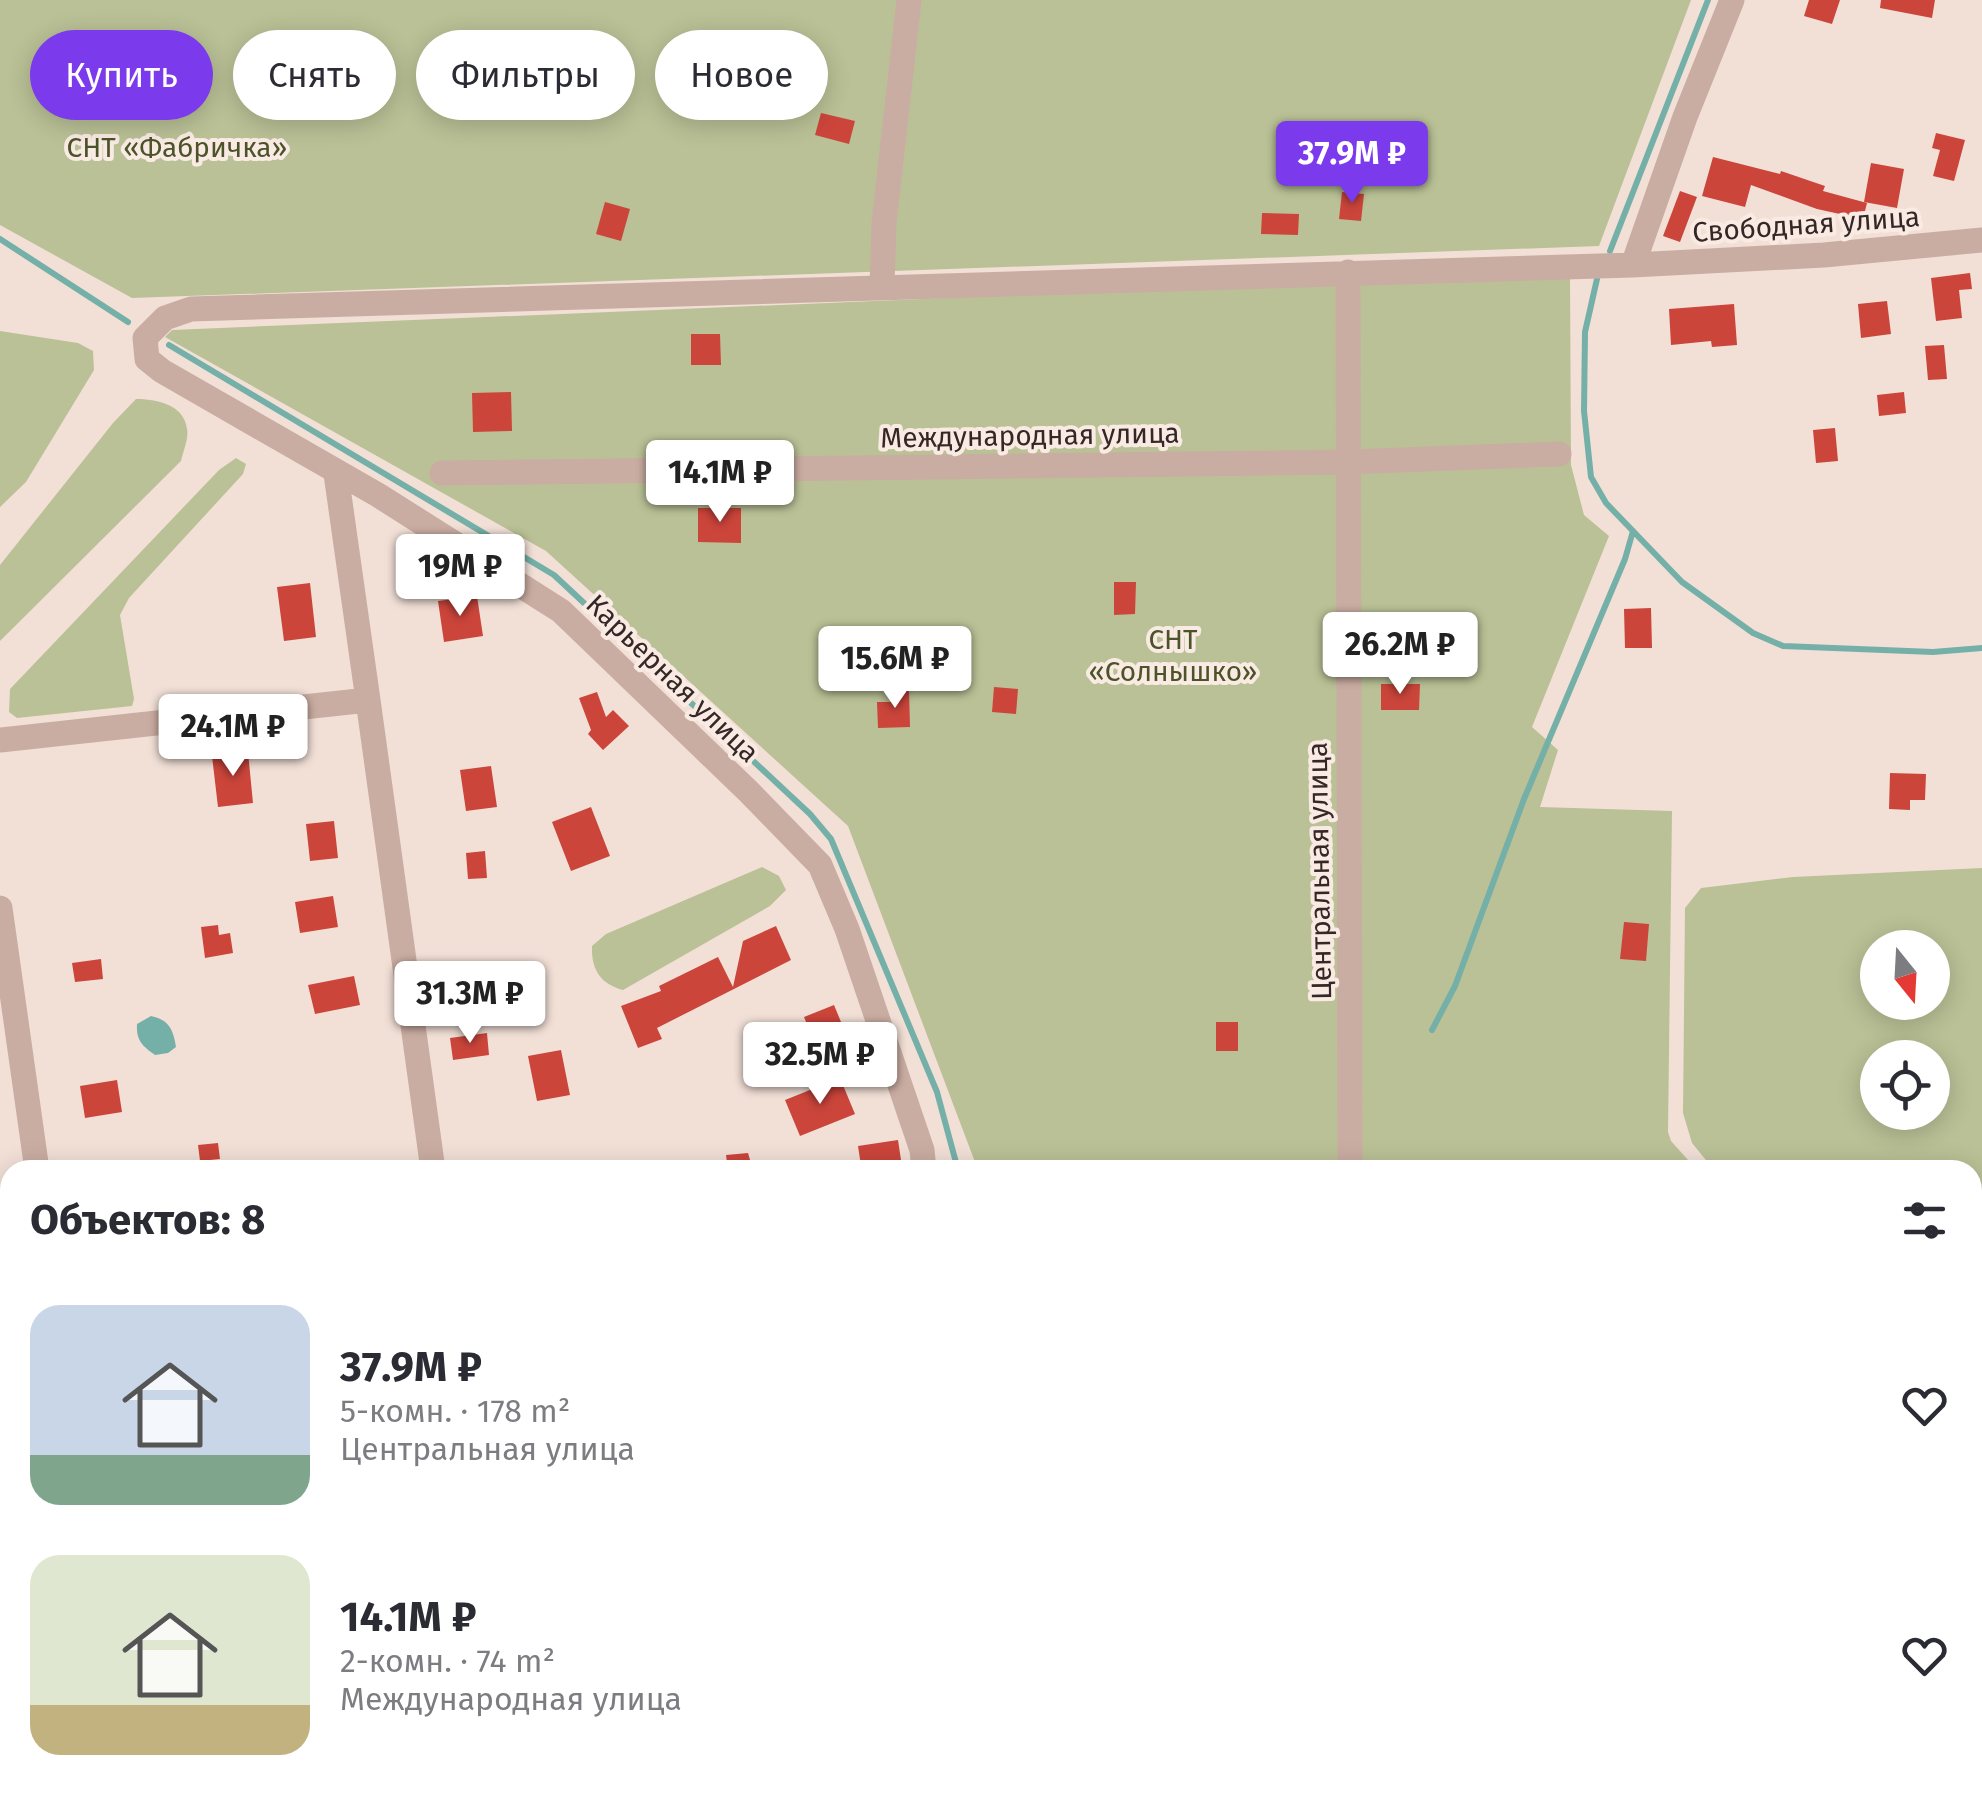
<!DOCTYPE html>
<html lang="ru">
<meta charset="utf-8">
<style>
:root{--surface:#fff;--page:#f7f7f7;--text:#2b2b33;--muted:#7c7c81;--accent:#7c3aed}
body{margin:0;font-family:"Fira Sans",sans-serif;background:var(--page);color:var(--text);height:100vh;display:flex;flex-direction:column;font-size:38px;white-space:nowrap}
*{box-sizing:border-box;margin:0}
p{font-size:32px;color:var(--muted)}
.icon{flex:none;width:55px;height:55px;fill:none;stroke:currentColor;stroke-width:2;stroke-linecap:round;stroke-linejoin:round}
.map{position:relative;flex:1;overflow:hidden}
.sheet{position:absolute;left:0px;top:1160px;width:1982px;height:642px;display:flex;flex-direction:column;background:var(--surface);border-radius:30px 30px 0 0;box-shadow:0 5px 25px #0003}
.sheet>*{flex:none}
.guide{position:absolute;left:30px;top:30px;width:1000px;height:90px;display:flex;gap:20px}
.needle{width:65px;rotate:162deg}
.fabs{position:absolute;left:1860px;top:930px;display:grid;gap:20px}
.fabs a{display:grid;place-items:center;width:90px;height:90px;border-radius:50%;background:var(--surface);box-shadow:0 5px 25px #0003;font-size:50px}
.price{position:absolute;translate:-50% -85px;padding:0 22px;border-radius:10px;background:#fff;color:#222;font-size:32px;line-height:65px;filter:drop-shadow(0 2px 5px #0008)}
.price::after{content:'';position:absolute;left:50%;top:60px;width:30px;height:22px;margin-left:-15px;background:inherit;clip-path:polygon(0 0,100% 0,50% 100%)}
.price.active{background:var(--accent);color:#fff}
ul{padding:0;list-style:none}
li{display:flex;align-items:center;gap:30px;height:250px;padding:0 30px}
li span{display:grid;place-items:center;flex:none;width:280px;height:200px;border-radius:30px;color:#555}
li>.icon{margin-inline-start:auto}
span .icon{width:120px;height:120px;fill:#fffc;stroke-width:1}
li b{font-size:42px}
h2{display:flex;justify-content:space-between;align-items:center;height:120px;padding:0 30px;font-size:42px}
.chip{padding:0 35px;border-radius:45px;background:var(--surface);box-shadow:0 5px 25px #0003;font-size:35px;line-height:90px}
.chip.active{background:var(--accent);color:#fff}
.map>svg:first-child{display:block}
.green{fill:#bac196;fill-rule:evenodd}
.water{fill:#75b0a8}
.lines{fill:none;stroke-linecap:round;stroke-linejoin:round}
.stream{stroke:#75b0a8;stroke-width:6}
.building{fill:#cb453b}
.minor{stroke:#caada2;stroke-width:25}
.labels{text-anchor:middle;stroke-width:8;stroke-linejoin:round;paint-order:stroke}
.park-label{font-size:28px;fill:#4b5328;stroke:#f9ebe3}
.street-label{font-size:28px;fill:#342725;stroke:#f9ebe3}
</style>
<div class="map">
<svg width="1982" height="1801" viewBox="0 0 1982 1801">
<rect width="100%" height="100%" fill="#f2e0d7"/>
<!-- green -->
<path class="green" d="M 0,0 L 1691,0 L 1599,246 L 132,298 L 0,225 Z
M 1570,277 L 1571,465 L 1584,515 L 1609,536 L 1532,727 L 1558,750 L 1540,807 L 1672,811 L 1668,1132 L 1671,1141 L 1697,1170 L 978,1170 L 848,826 L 546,551 L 165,337 L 172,330 L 1336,282 Z
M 0,331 L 78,343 L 93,351 L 94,370 L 26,482 L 0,507 Z
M 136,399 C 156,399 184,404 187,429 C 189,438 183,452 181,461 L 0,641 L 0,565 L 113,423 Z
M 236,458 L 246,464 L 243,474 L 129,598 L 120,615 L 134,699 L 132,706 L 17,718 L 9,712 L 10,689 L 219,470 Z
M 762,867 L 779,876 L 786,890 L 770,906 L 623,990 C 601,984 591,970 592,946 L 606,934 Z
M 1982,868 L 1982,1801 L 1778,1801 L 1778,1792 L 1972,1792 L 1972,1170 L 1714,1170 L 1692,1143 L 1683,1113 L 1685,908 L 1701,888 L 1793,877 ZM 1878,948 L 1932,948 L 1932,1002 L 1878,1002 ZM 1878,1058 L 1932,1058 L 1932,1112 L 1878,1112 Z
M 0,1474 L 10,1544 L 10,1792 L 46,1793 L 47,1801 L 0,1801 Z
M 972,1792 L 1764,1793 L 1764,1801 L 972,1801 Z"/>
<!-- water -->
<path class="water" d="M 151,1016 C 169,1020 173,1029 176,1047 L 168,1053 L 155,1055 C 142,1046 136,1040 137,1024 Z"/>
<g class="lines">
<!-- stream -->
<path class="stream" d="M 0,239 L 128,322
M 1610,251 L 1708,0
M 1597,279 L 1585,332 L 1584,411 L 1591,477 L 1606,503 L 1682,582 L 1753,633 L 1783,646 L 1933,652 L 1982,648
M 169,345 L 554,575 L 810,814 L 831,839 L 937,1092 L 958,1170
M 1432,1030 L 1455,986 L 1524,799 L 1625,559 L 1633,531
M 969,1792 L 969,1801"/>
</g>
<!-- building -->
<path class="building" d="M 1809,0 L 1840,0 L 1832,24 L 1804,16 Z
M 1881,0 L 1935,0 L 1932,18 L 1880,8 Z
M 302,65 L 337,75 L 331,97 L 295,86 Z
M 821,113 L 855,121 L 849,144 L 815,135 Z
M 1936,133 L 1965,140 L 1954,181 L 1933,176 L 1940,150 L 1932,148 Z
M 1713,157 L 1780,174 L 1781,171 L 1825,186 L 1823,191 L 1867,203 L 1863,219 L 1817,209 L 1751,185 L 1745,207 L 1702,196 Z
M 1871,163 L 1904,169 L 1897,208 L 1864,202 Z
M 1680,191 L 1697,197 L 1680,242 L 1663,236 Z
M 1342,192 L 1364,194 L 1361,221 L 1339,219 Z
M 605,202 L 630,209 L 621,241 L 596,234 Z
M 1262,213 L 1299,214 L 1298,235 L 1261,234 Z
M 1970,273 L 1972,289 L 1959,290 L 1962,318 L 1936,321 L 1931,278 Z
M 1887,301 L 1891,334 L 1861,338 L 1858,304 Z
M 1734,304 L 1737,345 L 1712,347 L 1711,341 L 1671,345 L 1669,309 Z
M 691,334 L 720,334 L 721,365 L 691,365 Z
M 1944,345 L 1947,379 L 1928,380 L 1925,346 Z
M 511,392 L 512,431 L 473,432 L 472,393 Z
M 1904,392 L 1906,413 L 1879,416 L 1877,395 Z
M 1835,428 L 1838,461 L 1816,463 L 1813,430 Z
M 698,508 L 741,508 L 741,543 L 698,542 Z
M 1114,582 L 1136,582 L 1135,614 L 1114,615 Z
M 310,583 L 316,637 L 284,641 L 277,587 Z
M 477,596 L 483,636 L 444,642 L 438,601 Z
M 1651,608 L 1652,648 L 1625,648 L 1624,609 Z
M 1381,684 L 1420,684 L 1419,710 L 1381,710 Z
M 994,687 L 1018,689 L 1016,714 L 992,712 Z
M 909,691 L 910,727 L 878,728 L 877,702 L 892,702 L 891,692 Z
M 597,692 L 606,717 L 613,710 L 629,726 L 603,750 L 588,734 L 591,730 L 579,698 Z
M 248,752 L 253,803 L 218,807 L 212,756 Z
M 491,766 L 497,807 L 466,811 L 460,770 Z
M 1890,773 L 1926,774 L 1925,800 L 1910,800 L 1910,810 L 1889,809 Z
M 591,807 L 610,856 L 571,871 L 552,822 Z
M 334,821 L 338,858 L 310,861 L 306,824 Z
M 485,851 L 487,878 L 468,879 L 466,853 Z
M 333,896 L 338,927 L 300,933 L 295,902 Z
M 1624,922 L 1649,924 L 1646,961 L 1620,959 Z
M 218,925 L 219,935 L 230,933 L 233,953 L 205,958 L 201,927 Z
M 776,926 L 791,960 L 657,1028 L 662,1039 L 638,1048 L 621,1006 L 661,991 L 659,986 L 718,957 L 733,987 L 743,941 Z
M 101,959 L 103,979 L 75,982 L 72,963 Z
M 354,976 L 360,1005 L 315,1014 L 308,985 Z
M 834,1005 L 846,1034 L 813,1048 L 806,1045 L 803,1037 L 808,1027 L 804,1017 Z
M 1216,1022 L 1238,1022 L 1238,1051 L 1216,1051 Z
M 487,1033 L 489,1055 L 453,1060 L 450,1038 Z
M 561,1050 L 570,1095 L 537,1101 L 528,1056 Z
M 840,1078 L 855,1114 L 800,1136 L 785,1100 Z
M 117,1080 L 122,1112 L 85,1118 L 80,1086 Z
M 898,1140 L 901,1160 L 861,1166 L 858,1146 Z
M 218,1143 L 220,1159 L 200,1161 L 198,1145 Z
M 748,1153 L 753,1170 L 728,1170 L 726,1155 Z"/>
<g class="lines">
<!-- minor -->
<path class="minor" d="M 1633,265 L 1685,117 L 1732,0
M 1348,272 L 1350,1170
M 882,286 L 884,223 L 909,0
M 442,473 L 1349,462 L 1559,454
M 368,700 L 433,1170
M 0,740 L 368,700 L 336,474
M 0,908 L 37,1170
M 924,1170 L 922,1150 L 847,929 L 820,865 L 749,792 L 561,611 L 378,495 L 162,371 L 147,359 L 145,338 L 165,318 L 191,309 L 1633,265 L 1824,255 L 1982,240
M 130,1792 L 132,1801
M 515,1792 L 517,1801
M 946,1792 L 946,1801
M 1358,1792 L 1358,1801"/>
</g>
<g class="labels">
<!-- park labels -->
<g class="park-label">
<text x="177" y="157">СНТ «Фабричка»</text>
<text x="1173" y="649">СНТ<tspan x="1173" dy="32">«Солнышко»</tspan></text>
</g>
<!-- street labels -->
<g class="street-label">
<text transform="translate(1806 224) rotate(-4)" y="10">Свободная улица</text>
<text transform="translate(1030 435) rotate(-1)" y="10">Международная улица</text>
<text transform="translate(673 678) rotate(44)" y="10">Карьерная улица</text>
<text transform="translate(1319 871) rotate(-91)" y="10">Центральная улица</text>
</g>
</g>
</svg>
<div class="fabs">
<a><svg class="needle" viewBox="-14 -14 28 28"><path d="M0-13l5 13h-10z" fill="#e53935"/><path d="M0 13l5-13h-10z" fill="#7c7c81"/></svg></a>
<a><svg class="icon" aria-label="locate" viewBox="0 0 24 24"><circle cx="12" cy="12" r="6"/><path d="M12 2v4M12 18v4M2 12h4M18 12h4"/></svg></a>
</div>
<b class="price active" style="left:1352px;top:206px">37.9M ₽</b>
<b class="price" style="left:720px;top:525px">14.1M ₽</b>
<b class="price" style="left:460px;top:619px">19M ₽</b>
<b class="price" style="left:1400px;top:697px">26.2M ₽</b>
<b class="price" style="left:895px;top:711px">15.6M ₽</b>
<b class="price" style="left:233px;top:779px">24.1M ₽</b>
<b class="price" style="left:470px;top:1046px">31.3M ₽</b>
<b class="price" style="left:820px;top:1107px">32.5M ₽</b>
<div class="guide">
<a class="chip active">Купить</a>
<a class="chip">Снять</a>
<a class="chip">Фильтры</a>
<a class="chip">Новое</a>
</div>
<section class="sheet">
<h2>Объектов: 8<svg class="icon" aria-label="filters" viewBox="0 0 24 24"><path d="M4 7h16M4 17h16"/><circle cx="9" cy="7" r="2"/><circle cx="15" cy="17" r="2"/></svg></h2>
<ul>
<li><span style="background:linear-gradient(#c9d6e8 75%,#7fa58c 0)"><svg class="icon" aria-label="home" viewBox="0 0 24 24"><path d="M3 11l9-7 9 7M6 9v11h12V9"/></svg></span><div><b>37.9M ₽</b><p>5-комн. · 178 m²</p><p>Центральная улица</p></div><svg class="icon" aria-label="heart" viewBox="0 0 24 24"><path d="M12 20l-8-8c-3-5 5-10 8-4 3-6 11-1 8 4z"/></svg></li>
<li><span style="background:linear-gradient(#dfe7d0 75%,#c2b280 0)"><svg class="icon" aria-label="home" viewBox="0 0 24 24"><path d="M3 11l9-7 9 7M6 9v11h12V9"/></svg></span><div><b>14.1M ₽</b><p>2-комн. · 74 m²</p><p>Международная улица</p></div><svg class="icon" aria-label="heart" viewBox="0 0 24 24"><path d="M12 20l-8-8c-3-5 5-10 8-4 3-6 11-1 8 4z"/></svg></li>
</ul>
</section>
</div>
